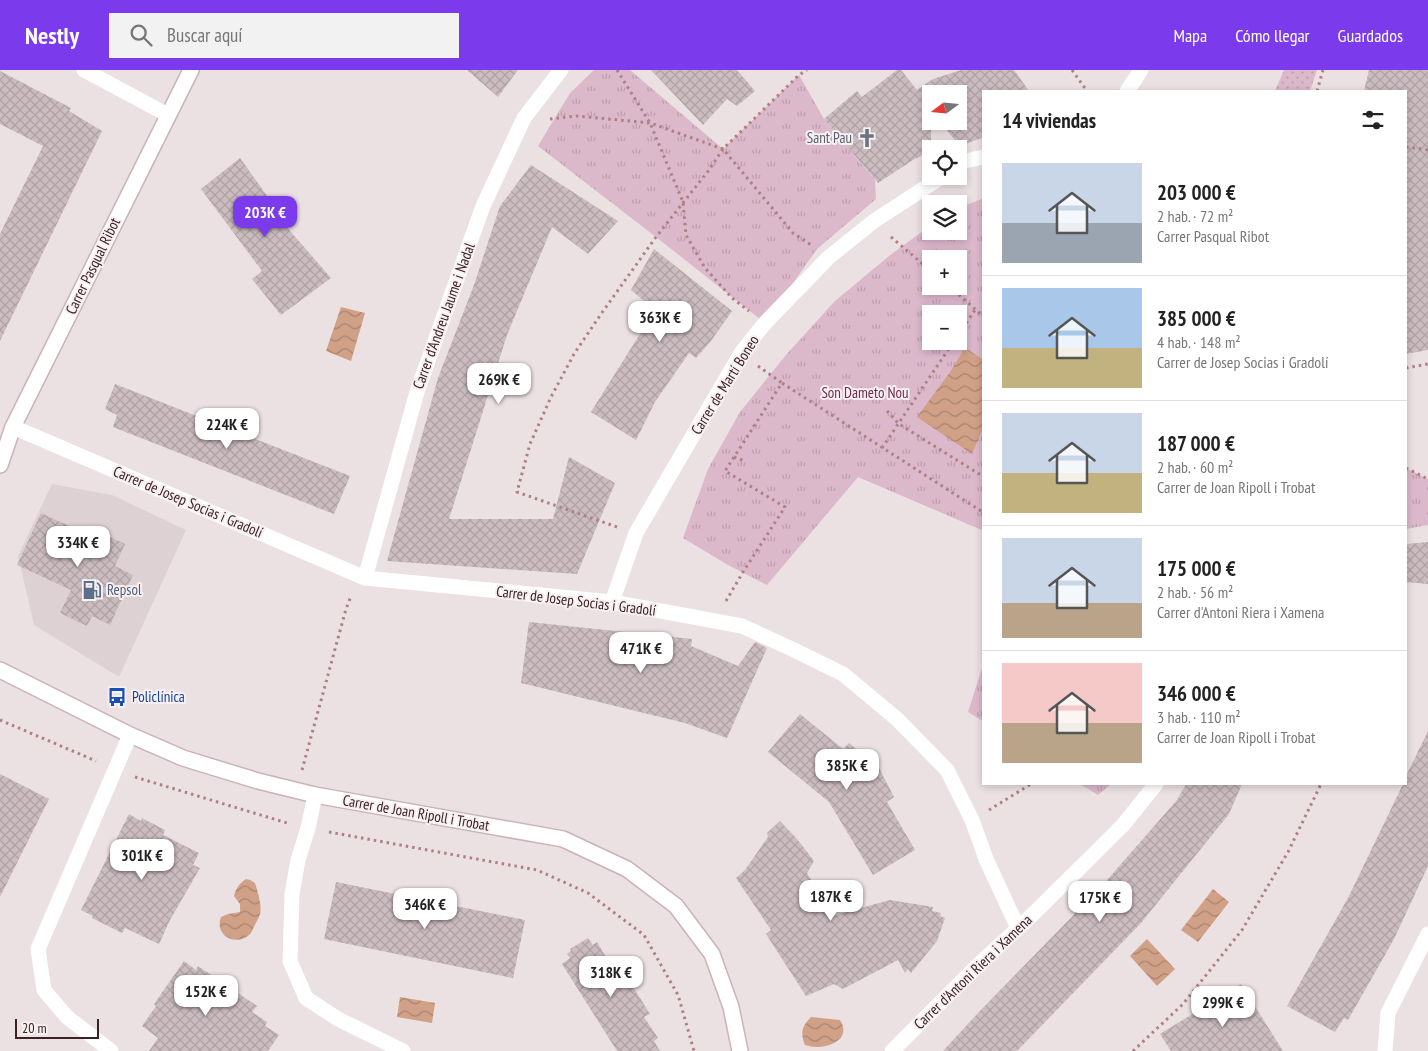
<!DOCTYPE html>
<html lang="es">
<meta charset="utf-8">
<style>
:root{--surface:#fff;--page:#f2f2f2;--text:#222;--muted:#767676;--line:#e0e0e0;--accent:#7c3aed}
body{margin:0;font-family:"PT Sans Narrow",sans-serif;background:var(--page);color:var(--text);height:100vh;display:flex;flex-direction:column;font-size:19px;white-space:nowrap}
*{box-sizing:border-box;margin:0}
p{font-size:16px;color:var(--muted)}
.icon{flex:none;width:28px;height:28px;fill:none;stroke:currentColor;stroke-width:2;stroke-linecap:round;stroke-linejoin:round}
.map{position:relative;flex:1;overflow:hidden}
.sheet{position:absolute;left:982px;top:20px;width:425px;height:695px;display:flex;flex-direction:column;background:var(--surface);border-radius:0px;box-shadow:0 2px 8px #0003}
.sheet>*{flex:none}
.needle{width:32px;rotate:254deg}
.tools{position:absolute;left:922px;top:15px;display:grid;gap:10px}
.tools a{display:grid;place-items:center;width:45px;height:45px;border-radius:0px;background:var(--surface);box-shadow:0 2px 8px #0003;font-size:25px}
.scale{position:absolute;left:15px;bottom:12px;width:84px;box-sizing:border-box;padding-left:5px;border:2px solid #3b2122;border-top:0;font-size:14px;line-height:18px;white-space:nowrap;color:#3b2122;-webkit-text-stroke:4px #f7f0f2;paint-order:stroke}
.price{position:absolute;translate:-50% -42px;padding:0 11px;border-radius:10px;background:#fff;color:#222;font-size:16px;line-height:32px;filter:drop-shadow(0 1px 2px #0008)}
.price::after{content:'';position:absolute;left:50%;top:30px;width:15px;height:11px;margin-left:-8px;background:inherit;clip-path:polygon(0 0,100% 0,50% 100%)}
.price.current{background:var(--accent);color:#fff}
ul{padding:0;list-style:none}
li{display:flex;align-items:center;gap:15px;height:125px;padding:0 20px}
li+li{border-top:1px solid var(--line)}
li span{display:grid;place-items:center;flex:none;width:140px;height:100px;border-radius:0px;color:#555}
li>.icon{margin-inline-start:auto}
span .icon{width:60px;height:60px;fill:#fffc;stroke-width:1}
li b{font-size:21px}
h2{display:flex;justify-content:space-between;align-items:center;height:60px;padding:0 20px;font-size:21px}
header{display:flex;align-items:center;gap:30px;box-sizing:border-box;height:70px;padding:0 25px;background:var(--accent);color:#fff}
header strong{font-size:24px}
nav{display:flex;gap:28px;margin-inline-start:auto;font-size:18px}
.search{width:350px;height:45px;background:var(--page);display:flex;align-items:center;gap:12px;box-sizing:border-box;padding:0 18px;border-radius:0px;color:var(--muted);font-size:19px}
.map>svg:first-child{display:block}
.built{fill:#ded1d4}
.grass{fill:url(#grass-dots)}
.park{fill:url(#park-tufts);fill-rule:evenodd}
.water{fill:url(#water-waves)}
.building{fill:url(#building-cross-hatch)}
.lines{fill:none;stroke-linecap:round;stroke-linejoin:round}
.secondary-casing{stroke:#cab3b7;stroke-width:18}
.path{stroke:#ae8085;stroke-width:3;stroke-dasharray:2.5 4;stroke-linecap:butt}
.street{stroke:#fff;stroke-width:15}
.secondary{stroke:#fff;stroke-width:15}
.labels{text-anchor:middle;stroke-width:4;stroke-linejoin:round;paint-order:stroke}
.worship-label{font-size:15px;fill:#5b616d;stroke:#f7f0f2;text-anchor:end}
.street-label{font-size:15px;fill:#3b2122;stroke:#f7f0f2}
.park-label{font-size:15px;fill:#712b48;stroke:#f7f0f2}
.service-label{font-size:15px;fill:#4e5e75;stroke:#f7f0f2;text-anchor:start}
.transit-label{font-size:15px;fill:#164399;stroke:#f7f0f2;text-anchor:start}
</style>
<header>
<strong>Nestly</strong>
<div class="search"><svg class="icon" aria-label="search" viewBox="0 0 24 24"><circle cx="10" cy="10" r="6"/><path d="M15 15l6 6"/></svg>Buscar aquí</div>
<nav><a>Mapa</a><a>Cómo llegar</a><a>Guardados</a></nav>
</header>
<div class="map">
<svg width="1428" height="981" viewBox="0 0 1428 981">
<defs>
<pattern id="grass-dots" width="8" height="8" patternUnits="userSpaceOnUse" patternTransform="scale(1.25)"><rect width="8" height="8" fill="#dcb8cb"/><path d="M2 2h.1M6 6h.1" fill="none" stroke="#be9eae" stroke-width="1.8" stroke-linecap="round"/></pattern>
<pattern id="park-tufts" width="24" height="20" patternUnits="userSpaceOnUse" patternTransform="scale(1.25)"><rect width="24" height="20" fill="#dcb8cb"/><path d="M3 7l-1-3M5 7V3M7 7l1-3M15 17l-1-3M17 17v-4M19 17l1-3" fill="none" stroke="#be9eae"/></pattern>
<pattern id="water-waves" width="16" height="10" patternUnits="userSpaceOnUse" patternTransform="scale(1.25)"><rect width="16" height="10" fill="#d0a187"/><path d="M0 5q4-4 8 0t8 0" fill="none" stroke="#aa836e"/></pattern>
<pattern id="building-cross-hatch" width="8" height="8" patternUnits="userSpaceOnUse" patternTransform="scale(1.25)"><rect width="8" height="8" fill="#cbbcc0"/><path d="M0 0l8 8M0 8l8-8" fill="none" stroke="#afa1a5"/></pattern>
</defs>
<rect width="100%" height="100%" fill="#ebe0e2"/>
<!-- built -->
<path class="built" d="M 52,414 L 112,425 L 186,460 L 119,607 L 34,555 L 18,486 Z"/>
<!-- grass -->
<path class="grass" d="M 1284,0 L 1317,0 L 1310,21 L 1275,21 Z"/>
<!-- park -->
<path class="park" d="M 594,0 L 630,0 L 723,79 L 799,5 L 824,49 L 875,110 L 876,129 L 817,179 L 765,253 L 656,167 L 538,76 L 570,23 Z
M 984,128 L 984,461 L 858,407 L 767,515 L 728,495 L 683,468 L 708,399 L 740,342 L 786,285 L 835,231 L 889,186 L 931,155 L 931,161 L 959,161 L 959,138 ZM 931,189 L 959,189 L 959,216 L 931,216 ZM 931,244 L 959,244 L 959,271 L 931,271 Z
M 1406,398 L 1428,409 L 1428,455 L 1406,459 Z
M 984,592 L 984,652 L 968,642 Z
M 1080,714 L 1111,714 L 1098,725 Z"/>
<!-- water -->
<path class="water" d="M 341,237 L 365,243 L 351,291 L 326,281 Z
M 965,278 L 984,290 L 984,356 L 972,384 L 917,347 L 950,302 Z
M 246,809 L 250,810 L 255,813 C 258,823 262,835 260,844 C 259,848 256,852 255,855 C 253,858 252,863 249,865 C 235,877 214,865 221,847 L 228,844 L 240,842 L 240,834 L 234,826 C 236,818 239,814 246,809 Z
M 1213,819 L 1229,832 L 1198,872 L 1181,860 Z
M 1147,869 L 1175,899 L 1157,916 L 1130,886 Z
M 400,927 L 435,933 L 432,953 L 397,947 Z
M 811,947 L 840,950 C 841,952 843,955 843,957 C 846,971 828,977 817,977 C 813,977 809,976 805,975 C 800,963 802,956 811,947 Z"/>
<!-- building -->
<path class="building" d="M 467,0 L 518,0 L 498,27 Z
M 651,0 L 737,0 L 755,21 L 737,36 L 727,29 L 703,55 Z
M 897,0 L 901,0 L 917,20 L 933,9 L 961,0 L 1014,0 L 1029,21 L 984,21 L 984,67 L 960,76 L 939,51 L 959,51 L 959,24 L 931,24 L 931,81 L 913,90 L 878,113 L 824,49 L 857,21 L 862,27 Z
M 1369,0 L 1428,0 L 1428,280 L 1406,284 L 1406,21 L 1364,21 Z
M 0,1 L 71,38 L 69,41 L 102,61 L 0,271 L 0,164 L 43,76 L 0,54 Z
M 240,88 L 280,144 L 277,146 L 331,208 L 281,245 L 252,209 L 262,201 L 201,119 Z
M 531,95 L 618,151 L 588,184 L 552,157 L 507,265 L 449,449 L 553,449 L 569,387 L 615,413 L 577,504 L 387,491 L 438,308 L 474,215 L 500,136 Z
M 654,179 L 732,241 L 711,271 L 696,288 L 689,283 L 655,332 L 636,370 L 591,342 L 655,240 L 631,220 Z
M 115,314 L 350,406 L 334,444 L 113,357 L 117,345 L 105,339 Z
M 41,443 L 95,468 L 98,461 L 125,474 L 115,496 L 133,505 L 110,555 L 92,546 L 87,556 L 60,543 L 71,520 L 17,495 Z
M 1428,472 L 1428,514 L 1406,512 L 1406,474 Z
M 529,552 L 692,569 L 691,576 L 738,596 L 755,572 L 767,578 L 727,668 L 685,653 L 521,613 Z
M 800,644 L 843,679 L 849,673 L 879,698 L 894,727 L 887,732 L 915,780 L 873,805 L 829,732 L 768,682 Z
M 1428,661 L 1428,796 L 1394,869 L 1348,950 L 1344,948 L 1335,962 L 1287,936 L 1348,828 L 1403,714 L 1406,714 L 1406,706 Z
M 0,704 L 49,729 L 0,827 Z
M 1186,714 L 1242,714 L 1229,744 L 1141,853 L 1017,981 L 943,981 L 979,942 L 1101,817 L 1177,730 Z
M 129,744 L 141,751 L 142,748 L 165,760 L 163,765 L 199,783 L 193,795 L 200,798 L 170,850 L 159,874 L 125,858 L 122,863 L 92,848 L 93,846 L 81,840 Z
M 780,751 L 797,769 L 814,791 L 807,803 L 832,846 L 890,830 L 933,837 L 932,841 L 941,843 L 940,846 L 945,848 L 937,871 L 911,903 L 908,899 L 905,903 L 898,890 L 843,919 L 834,914 L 806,926 L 766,864 L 771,860 L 736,808 L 745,800 L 768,767 L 767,763 Z
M 336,812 L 525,850 L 513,908 L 324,869 Z
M 588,868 L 593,875 L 597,872 L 610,894 L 616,890 L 650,944 L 644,947 L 658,968 L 654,971 L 660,981 L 617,981 L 562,894 L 570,888 L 567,884 L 571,881 L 570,879 Z
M 184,891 L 196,900 L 198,896 L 257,936 L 252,942 L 267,952 L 265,956 L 279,965 L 268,981 L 149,981 L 158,968 L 142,956 L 156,936 L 154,934 Z
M 1241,914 L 1283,981 L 1171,981 L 1160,964 Z"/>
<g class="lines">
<!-- secondary casing -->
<g class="secondary-casing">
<path id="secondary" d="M 0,395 L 13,357 L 191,0
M 0,600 L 130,665 L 183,688 L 258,711 L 315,725 L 563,769 L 627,799 L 676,836 L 712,884 L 731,937 L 740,981"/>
</g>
<!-- path -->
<path class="path" d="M 617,0 L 650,53 L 683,132 L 686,165 L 705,198 L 732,228 L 749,241
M 1072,0 L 1087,21
M 1317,21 L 1323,0
M 550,49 L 577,46 L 650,53 L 723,79 L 793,163 L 811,175
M 1406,77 L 1428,80
M 891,167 L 931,201
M 949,216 L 984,247
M 959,264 L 975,240
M 758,296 L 782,313
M 1406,298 L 1428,294
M 887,341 L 899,354 L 984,407
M 882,378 L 954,271
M 734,387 L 745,391
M 1406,398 L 1428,409
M 617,457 L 517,422 L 530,374 L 551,327 L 574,284 L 601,244 L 656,167 L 709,100 L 723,79 L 799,5 L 807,0
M 726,531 L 743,502 L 785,437 L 725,401 L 782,313 L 984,443
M 0,650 L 96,691
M 302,700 L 346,539 L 351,526
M 135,707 L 287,753
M 989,740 L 1031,714
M 329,762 L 537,800 L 588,823 L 644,865 L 678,925 L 694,981
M 1133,981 L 1183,934 L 1242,860 L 1288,782 L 1321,714"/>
<!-- street -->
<path class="street" d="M 84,0 L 168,45
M 1127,21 L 1141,0
M 959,95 L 965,91 L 984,87
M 13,357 L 365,508 L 612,532 L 742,556 L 792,579 L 843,604 L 897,649 L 947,700 L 972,750 L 986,789 L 1018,858
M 365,508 L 417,322 L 483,136 L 524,48 L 561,0
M 612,532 L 636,463 L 741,283 L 765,253 L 829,187 L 874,151 L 943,106
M 315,725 L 308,758 L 298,790 L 292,824 L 290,891 L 306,928 L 338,949 L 403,981
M 111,981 L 67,947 L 44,920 L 38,879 L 130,665
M 892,981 L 978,895 L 1024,853 L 1100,778 L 1123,755 L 1156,714
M 1385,981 L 1388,943 L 1428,864"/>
<!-- secondary -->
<use href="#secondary" class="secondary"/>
</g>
<!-- icons -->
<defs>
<g id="church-bare" transform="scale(1.5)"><path d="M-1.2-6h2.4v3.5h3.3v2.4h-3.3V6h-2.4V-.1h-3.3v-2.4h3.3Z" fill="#6b7280" stroke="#f7f0f2" stroke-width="2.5" paint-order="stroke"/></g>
<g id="fuel-bare" transform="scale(1.5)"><path d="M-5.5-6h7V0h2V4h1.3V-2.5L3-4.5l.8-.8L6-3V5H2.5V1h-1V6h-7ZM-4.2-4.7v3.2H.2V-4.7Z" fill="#5c6f8a" stroke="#f7f0f2" stroke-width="2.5" paint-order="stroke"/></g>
<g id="bus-bare" transform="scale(1.5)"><path d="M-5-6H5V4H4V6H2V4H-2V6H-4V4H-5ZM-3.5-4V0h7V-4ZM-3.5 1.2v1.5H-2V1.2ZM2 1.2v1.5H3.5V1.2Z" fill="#1a4fb4" stroke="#f7f0f2" stroke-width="2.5" paint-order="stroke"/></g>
</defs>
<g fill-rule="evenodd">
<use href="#church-bare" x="867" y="68"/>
<use href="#fuel-bare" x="92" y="520"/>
<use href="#bus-bare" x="117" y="627"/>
</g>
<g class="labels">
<!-- worship labels -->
<g class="worship-label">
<text x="852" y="73">Sant Pau</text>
</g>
<!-- street labels -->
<g class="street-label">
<text transform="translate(93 196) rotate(-64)" y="5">Carrer Pasqual Ribot</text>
<text transform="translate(444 246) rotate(-70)" y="5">Carrer d'Andreu Jaume i Nadal</text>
<text transform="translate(725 315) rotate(-58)" y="5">Carrer de Martí Boneo</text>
<text transform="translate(188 432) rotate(23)" y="5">Carrer de Josep Socias i Gradolí</text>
<text transform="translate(576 531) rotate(7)" y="5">Carrer de Josep Socias i Gradolí</text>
<text transform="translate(416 743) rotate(10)" y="5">Carrer de Joan Ripoll i Trobat</text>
<text transform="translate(973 902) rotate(-44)" y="5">Carrer d'Antoni Riera i Xamena</text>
</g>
<!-- park labels -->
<g class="park-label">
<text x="865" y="328">Son Dameto Nou</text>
</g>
<!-- service labels -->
<g class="service-label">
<text x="107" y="525">Repsol</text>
</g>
<!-- transit labels -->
<g class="transit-label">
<text x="132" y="632">Policlínica</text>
</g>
</g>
</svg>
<div class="tools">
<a><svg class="needle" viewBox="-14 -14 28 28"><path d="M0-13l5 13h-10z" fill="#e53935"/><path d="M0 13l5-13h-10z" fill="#767676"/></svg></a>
<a><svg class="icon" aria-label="locate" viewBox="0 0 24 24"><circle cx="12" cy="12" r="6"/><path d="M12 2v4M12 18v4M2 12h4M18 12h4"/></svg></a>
<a><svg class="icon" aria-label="layers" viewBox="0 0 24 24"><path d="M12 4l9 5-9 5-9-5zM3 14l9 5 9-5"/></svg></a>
<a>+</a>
<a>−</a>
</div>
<div class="scale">20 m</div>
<b class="price current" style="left:265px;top:168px">203K €</b>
<b class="price" style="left:660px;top:273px">363K €</b>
<b class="price" style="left:499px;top:335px">269K €</b>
<b class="price" style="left:227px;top:380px">224K €</b>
<b class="price" style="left:78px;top:498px">334K €</b>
<b class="price" style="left:641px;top:604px">471K €</b>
<b class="price" style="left:847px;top:721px">385K €</b>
<b class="price" style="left:142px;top:811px">301K €</b>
<b class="price" style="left:831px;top:852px">187K €</b>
<b class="price" style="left:1100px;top:853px">175K €</b>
<b class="price" style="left:425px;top:860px">346K €</b>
<b class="price" style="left:611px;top:928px">318K €</b>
<b class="price" style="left:206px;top:947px">152K €</b>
<b class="price" style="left:1223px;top:958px">299K €</b>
<section class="sheet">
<h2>14 viviendas<svg class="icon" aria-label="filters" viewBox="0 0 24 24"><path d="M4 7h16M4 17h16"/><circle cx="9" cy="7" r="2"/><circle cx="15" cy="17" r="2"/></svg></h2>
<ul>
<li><span style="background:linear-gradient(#c9d6e8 60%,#9aa5b1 0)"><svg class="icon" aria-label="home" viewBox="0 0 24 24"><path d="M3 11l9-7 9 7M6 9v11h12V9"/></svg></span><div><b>203 000 €</b><p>2 hab. · 72 m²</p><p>Carrer Pasqual Ribot</p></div></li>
<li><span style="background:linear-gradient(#a9c7e8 60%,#c2b280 0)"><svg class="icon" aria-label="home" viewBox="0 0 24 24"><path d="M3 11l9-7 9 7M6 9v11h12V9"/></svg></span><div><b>385 000 €</b><p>4 hab. · 148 m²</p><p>Carrer de Josep Socias i Gradolí</p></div></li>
<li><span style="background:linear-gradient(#c9d6e8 60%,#c2b280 0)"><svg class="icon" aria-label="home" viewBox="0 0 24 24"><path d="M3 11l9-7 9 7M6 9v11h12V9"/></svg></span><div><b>187 000 €</b><p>2 hab. · 60 m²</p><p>Carrer de Joan Ripoll i Trobat</p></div></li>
<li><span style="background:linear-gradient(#c9d6e8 65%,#b9a48a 0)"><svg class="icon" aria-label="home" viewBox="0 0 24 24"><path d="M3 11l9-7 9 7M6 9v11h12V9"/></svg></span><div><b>175 000 €</b><p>2 hab. · 56 m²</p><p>Carrer d'Antoni Riera i Xamena</p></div></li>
<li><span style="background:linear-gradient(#f6c9c9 60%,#b9a48a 0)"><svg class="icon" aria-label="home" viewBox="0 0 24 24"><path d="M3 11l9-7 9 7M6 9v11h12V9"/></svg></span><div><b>346 000 €</b><p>3 hab. · 110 m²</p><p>Carrer de Joan Ripoll i Trobat</p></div></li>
</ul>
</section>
</div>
